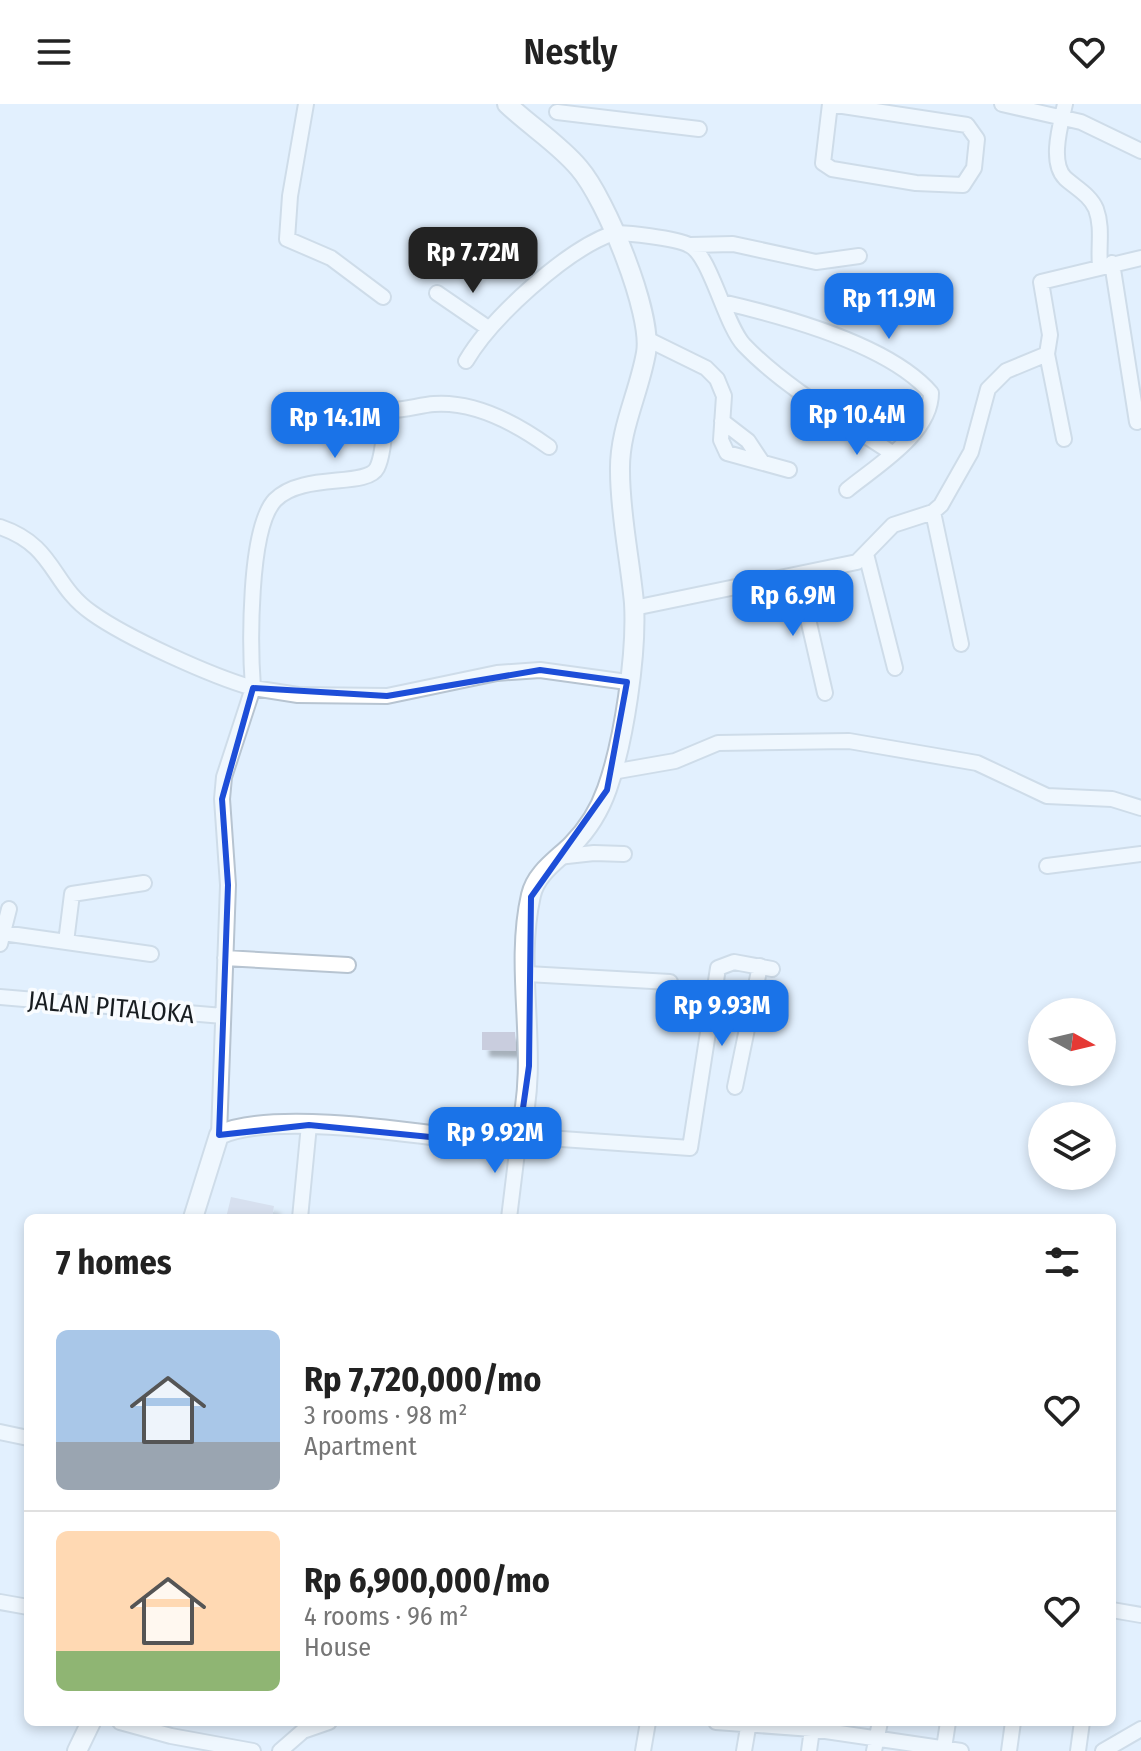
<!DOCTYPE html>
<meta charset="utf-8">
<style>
:root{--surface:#fff;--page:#f2f2f2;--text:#222;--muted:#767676;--line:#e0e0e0;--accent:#1a73e8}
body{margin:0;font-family:"Fira Sans Condensed",sans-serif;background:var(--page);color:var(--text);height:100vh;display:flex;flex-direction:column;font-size:30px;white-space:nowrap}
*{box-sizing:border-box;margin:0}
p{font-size:26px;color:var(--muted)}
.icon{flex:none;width:44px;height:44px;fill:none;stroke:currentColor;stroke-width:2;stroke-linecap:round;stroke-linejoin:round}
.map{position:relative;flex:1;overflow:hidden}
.drawer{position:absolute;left:24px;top:1110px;width:1092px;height:512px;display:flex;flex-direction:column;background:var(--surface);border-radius:12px;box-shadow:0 4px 12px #0003}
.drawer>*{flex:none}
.needle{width:52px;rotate:98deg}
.fabs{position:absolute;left:1028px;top:894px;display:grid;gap:16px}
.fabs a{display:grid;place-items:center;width:88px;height:88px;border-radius:50%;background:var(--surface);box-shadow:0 4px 12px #0003;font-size:40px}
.price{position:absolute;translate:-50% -68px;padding:0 18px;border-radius:16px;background:var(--accent);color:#fff;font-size:26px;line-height:52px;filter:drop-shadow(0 2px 4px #0008)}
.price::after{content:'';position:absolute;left:50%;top:48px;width:24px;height:18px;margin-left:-12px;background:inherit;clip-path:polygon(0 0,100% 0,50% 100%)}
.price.on{background:#222;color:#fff}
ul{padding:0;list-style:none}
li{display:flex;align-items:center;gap:24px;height:200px;padding:0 32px}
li+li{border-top:2px solid var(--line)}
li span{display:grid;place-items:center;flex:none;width:224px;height:160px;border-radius:12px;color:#555}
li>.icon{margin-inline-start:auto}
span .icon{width:96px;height:96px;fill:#fffc;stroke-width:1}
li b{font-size:34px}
h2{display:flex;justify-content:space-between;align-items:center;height:96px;padding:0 32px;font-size:34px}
header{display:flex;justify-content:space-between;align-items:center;height:104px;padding:0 32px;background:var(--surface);font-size:36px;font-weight:600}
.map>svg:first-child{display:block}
.building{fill:#c9cdde;filter:url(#shadow)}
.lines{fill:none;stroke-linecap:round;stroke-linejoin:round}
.minor-casing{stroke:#b7c4d1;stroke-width:18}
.tertiary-casing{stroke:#b7c4d1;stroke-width:22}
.minor{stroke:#fff;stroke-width:14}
.tertiary{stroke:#fff;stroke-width:18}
.marked{fill:none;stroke:#1d4ed8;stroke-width:6;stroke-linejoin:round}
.labels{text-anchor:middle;stroke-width:7;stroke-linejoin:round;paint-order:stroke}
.street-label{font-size:26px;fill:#181d21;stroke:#f9fcff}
</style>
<header><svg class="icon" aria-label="menu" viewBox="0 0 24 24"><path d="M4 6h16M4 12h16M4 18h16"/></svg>Nestly<svg class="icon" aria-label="heart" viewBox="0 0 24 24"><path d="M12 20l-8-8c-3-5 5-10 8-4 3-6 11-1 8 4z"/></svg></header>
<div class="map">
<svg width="1141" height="1647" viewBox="0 0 1141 1647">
<defs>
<filter id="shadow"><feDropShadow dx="7" dy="7" stdDeviation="2" flood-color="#0004"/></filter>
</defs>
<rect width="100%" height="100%" fill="#e2f0fe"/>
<!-- building -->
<path class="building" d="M 482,928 L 515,928 L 516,947 L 482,946 Z
M 231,1093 L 274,1102 L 272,1114 L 226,1114 Z"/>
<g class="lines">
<!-- minor casing -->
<g class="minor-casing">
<path id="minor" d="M 306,0 L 290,92 L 287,135 L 331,154 L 383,193
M 830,0 L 823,59 L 832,65 L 916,79 L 963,81 L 974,64 L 977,35 L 967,21 L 830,0
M 1002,0 L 1081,18 L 1141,47
M 1065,0 C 1061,19 1049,58 1065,74 C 1076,84 1090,91 1096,105 C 1103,124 1098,143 1100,162
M 557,8 L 699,25
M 691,141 L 733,140 L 816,158 L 859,152
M 1112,159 L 1137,318
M 437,189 L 488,224
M 722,198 C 783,212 889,240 931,289 C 931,330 876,362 847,386
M 647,235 L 706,264 L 717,275 L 724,292 L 721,336 L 727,349 L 789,366
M 1047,250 L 1064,335
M 466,257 C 491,214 565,147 611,130 C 622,127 678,135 689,141 C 710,150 725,221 744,241 C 784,283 844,317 892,349
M 722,317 L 748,337 L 762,358
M 933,408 L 961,540
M 0,423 C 56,442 51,481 92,509 C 127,534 211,572 253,584 C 250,545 248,425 275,396 C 302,368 367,384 377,364 C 384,350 384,325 386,309 L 391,306 C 406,306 420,301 434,300 C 476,297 517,320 549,343
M 866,450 L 895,564
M 798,471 L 825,589
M 634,504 L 857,458 L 893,421 L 933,408 L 941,401 L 971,348 L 988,285 L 1006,267 L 1047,250 L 1050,231 L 1041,178 L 1141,154
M 612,668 L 675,657 L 718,639 L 849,637 L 977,659 L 1047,692 L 1112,695 L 1141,704
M 558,753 L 594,749 L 624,750
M 1047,762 L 1141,750
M 3,829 L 151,850
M 66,838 L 72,790 L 144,779
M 0,840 L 9,805
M 225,854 L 348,861
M 527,870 L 670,878
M 0,893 L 223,912
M 735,983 L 760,862
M 219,1031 L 228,781 L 222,695 L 224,673 L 253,584 L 298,591 L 387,592 L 497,569 L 540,566 L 627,578
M 300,1114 L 309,1021
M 509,1114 L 519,1032 L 690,1044 L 718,864 L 734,858 L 772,865
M 0,1328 L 28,1334
M 0,1498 L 28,1503
M 1112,1506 L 1141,1511
M 120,1618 L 171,1632 L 253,1647
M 716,1618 L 812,1625 L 961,1647
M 944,1644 L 948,1618
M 280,1647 L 303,1627 L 329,1618
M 643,1647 L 648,1618
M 744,1647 L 749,1618
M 809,1647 L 813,1618
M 874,1647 L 880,1618
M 1009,1647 L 1013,1618
M 1078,1647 L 1082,1618
M 1103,1647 L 1141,1625"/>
</g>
<!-- tertiary casing -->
<g class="tertiary-casing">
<path id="tertiary" d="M 193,1114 L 219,1031 C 275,1005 426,1031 491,1039 L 508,1039 L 519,1032 C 541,953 513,870 531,791 C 536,769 557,756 572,741 C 587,726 600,705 607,685 C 624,637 637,550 634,499 C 630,455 620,411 620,367 C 619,326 639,289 646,249 C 653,210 606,95 579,64 C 559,40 530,22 507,0
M 77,1647 L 91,1618"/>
</g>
<!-- minor -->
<use href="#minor" class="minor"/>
<!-- tertiary -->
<use href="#tertiary" class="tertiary"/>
</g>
<!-- marked area -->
<path d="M0 0H1141V1647H0ZM 540,566 L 627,578 L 607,686 L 531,793 L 529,962 L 519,1032 L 491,1039 L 309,1021 L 219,1031 L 228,781 L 222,695 L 253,584 L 387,592 Z" fill="#e2f0fe" fill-opacity=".55" fill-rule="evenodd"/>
<path class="marked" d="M 540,566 L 627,578 L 607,686 L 531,793 L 529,962 L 519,1032 L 491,1039 L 309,1021 L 219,1031 L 228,781 L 222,695 L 253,584 L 387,592 Z"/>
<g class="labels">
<!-- street labels -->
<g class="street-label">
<text transform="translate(111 903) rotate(5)" y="9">JALAN PITALOKA</text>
</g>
</g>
</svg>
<div class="fabs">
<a><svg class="needle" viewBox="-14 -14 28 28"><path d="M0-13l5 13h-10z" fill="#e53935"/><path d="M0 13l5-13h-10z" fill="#767676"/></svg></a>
<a><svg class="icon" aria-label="layers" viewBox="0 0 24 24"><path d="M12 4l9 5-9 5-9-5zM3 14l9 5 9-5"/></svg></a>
</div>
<b class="price on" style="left:473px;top:191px">Rp 7.72M</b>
<b class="price" style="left:889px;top:237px">Rp 11.9M</b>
<b class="price" style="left:857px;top:353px">Rp 10.4M</b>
<b class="price" style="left:335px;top:356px">Rp 14.1M</b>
<b class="price" style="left:793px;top:534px">Rp 6.9M</b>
<b class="price" style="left:722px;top:944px">Rp 9.93M</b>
<b class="price" style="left:495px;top:1071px">Rp 9.92M</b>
<section class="drawer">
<h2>7 homes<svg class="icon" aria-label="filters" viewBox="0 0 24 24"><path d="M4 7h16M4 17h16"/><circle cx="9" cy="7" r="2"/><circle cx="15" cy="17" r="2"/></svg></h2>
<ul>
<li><span style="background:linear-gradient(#a9c7e8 70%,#9aa5b1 0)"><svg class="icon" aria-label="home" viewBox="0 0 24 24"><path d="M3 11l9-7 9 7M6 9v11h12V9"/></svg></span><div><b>Rp 7,720,000/mo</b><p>3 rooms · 98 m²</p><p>Apartment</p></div><svg class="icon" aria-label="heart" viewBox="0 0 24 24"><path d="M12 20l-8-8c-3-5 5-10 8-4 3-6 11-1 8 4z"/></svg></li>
<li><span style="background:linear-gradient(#ffd9b3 75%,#8fb573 0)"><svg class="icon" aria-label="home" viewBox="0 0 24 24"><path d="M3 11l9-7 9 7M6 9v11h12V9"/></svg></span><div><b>Rp 6,900,000/mo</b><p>4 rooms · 96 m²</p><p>House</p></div><svg class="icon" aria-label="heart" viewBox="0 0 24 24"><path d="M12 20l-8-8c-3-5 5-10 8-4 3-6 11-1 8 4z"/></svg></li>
</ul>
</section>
</div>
